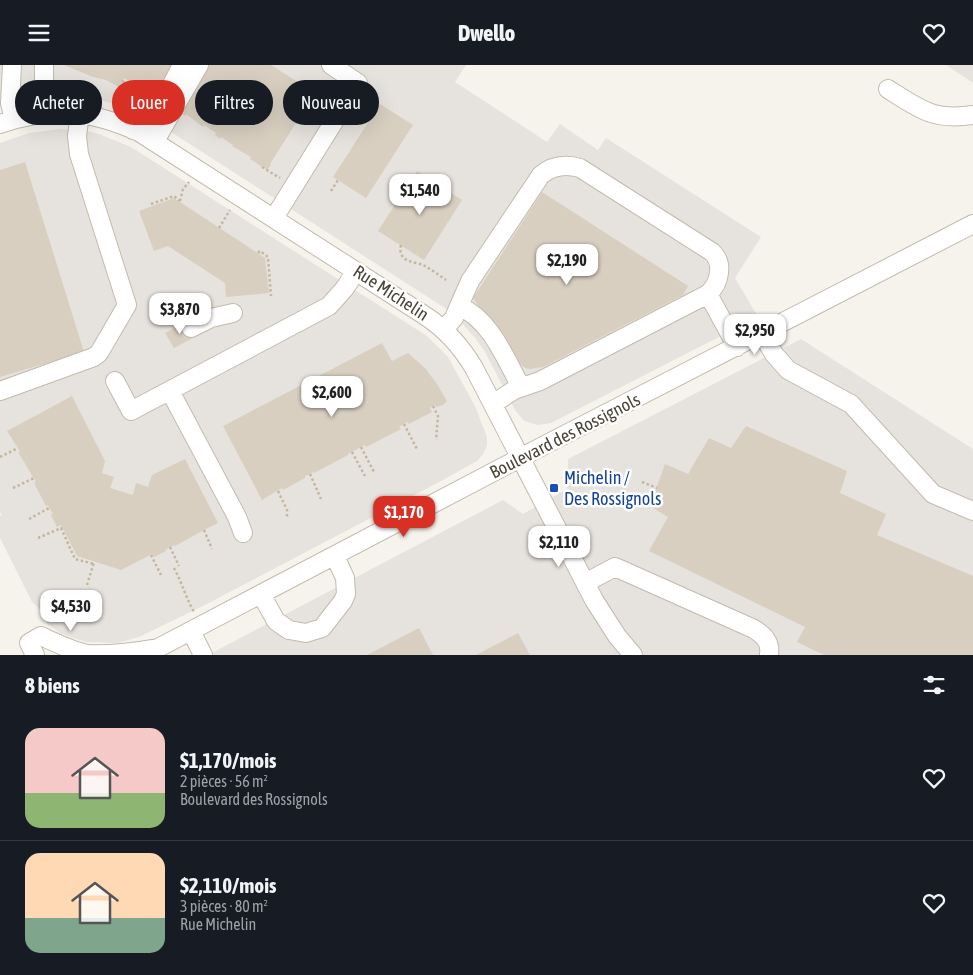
<!DOCTYPE html>
<html lang="fr">
<meta charset="utf-8">
<style>
:root{--surface:#171b24;--page:#20242c;--text:#f1f3f6;--muted:#9ea1a6;--line:#363941;--accent:#d93025}
body{margin:0;font-family:"Asap Condensed",sans-serif;background:var(--page);color:var(--text);height:100vh;display:flex;flex-direction:column;font-size:19px;white-space:nowrap}
*{box-sizing:border-box;margin:0}
p{font-size:16px;color:var(--muted)}
.icon{flex:none;width:28px;height:28px;fill:none;stroke:currentColor;stroke-width:2;stroke-linecap:round;stroke-linejoin:round}
.map{position:relative;height:590px;overflow:hidden}
.side{display:flex;flex-direction:column;background:var(--surface);flex:1}
.side>*{flex:none}
.top-card{position:absolute;left:15px;top:15px;width:500px;height:45px;display:flex;gap:10px}
.price{position:absolute;translate:-50% -42px;padding:0 11px;border-radius:10px;background:#fff;color:#222;font-size:16px;line-height:32px;filter:drop-shadow(0 1px 2px #0008)}
.price::after{content:'';position:absolute;left:50%;top:30px;width:15px;height:11px;margin-left:-8px;background:inherit;clip-path:polygon(0 0,100% 0,50% 100%)}
.price.selected{background:var(--accent);color:#fff}
ul{padding:0;list-style:none}
li{display:flex;align-items:center;gap:15px;height:125px;padding:0 25px}
li+li{border-top:1px solid var(--line)}
li span{display:grid;place-items:center;flex:none;width:140px;height:100px;border-radius:15px;color:#555}
li>.icon{margin-inline-start:auto}
span .icon{width:60px;height:60px;fill:#fffc;stroke-width:1}
li b{font-size:21px}
h2{display:flex;justify-content:space-between;align-items:center;height:60px;padding:0 25px;font-size:21px}
.pill{padding:0 18px;border-radius:22px;background:var(--surface);box-shadow:0 5px 20px #0002;font-size:18px;line-height:45px}
.pill.selected{background:var(--accent);color:#fff}
header{display:flex;justify-content:space-between;align-items:center;height:65px;padding:0 25px;background:var(--surface);font-size:22px;font-weight:800}
.map>svg:first-child{display:block}
.industrial{fill:#e6e2dd}
.building{fill:#d8cfc1}
.lines{fill:none;stroke-linecap:round;stroke-linejoin:round}
.minor-casing{stroke:#c2bbae;stroke-width:20}
.path{stroke:#c4b79f;stroke-width:2.5;stroke-dasharray:2.5 2.5;stroke-linecap:butt}
.minor{stroke:#fff;stroke-width:18}
.transit-dot{fill:#1a4fb4;stroke:#fff;stroke-width:2}
.labels{text-anchor:middle;stroke-width:5;stroke-linejoin:round;paint-order:stroke}
.street-label{font-size:18px;fill:#4b4439;stroke:#fff}
.transit-label{font-size:18px;fill:#164399;stroke:#fff;text-anchor:start}
</style>
<header><svg class="icon" aria-label="menu" viewBox="0 0 24 24"><path d="M4 6h16M4 12h16M4 18h16"/></svg>Dwello<svg class="icon" aria-label="heart" viewBox="0 0 24 24"><path d="M12 20l-8-8c-3-5 5-10 8-4 3-6 11-1 8 4z"/></svg></header>
<div class="map">
<svg width="973" height="590" viewBox="0 0 973 590">
<rect width="100%" height="100%" fill="#f6f3ec"/>
<!-- industrial -->
<path class="industrial" d="M 0,0 L 466,0 L 455,17 L 547,77 L 560,59 L 598,85 L 606,73 L 761,172 L 735,213 L 758,252 L 551,358 L 538,360 L 524,356 L 515,345 L 485,287 L 476,274 L 461,257 L 445,243 L 171,67 L 128,43 L 104,36 L 65,31 L 33,33 L 0,42 Z
M 946,0 L 973,0 L 973,18 Z
M 60,64 L 87,66 L 99,69 L 131,82 L 427,271 L 448,292 L 475,341 L 487,372 L 487,381 L 483,389 L 477,396 L 443,415 L 203,541 L 139,572 L 117,578 L 86,577 L 62,569 L 47,559 L 44,548 L 32,537 L 0,473 L 0,451 L 2,450 L 0,447 L 0,78 L 29,68 Z
M 801,274 L 973,384 L 973,590 L 208,590 L 503,435 L 523,449 L 567,424 L 568,394 Z"/>
<!-- building -->
<path class="building" d="M 64,0 L 175,0 L 157,33 L 124,13 L 119,22 L 106,15 L 93,12 Z
M 210,0 L 271,0 L 315,28 L 270,99 L 271,100 L 267,105 L 250,94 L 251,92 L 232,81 L 233,80 L 221,72 L 220,74 L 215,70 L 216,68 L 204,60 L 203,62 L 186,49 L 185,51 L 180,48 Z
M 380,39 L 413,60 L 366,133 L 333,112 Z
M 25,97 L 84,287 L 0,312 L 0,105 Z
M 417,106 L 462,135 L 424,195 L 378,166 Z
M 542,127 L 688,221 L 683,230 L 543,302 L 530,304 L 525,303 L 514,294 L 473,233 Z
M 174,133 L 265,193 L 269,228 L 226,232 L 225,218 L 168,181 L 154,186 L 139,146 Z
M 187,256 L 195,272 L 174,283 L 165,268 Z
M 382,278 L 392,296 L 408,288 L 425,303 L 437,319 L 447,336 L 443,340 L 436,342 L 435,340 L 430,343 L 432,347 L 409,359 L 408,357 L 404,359 L 399,362 L 401,364 L 366,382 L 365,380 L 348,389 L 348,390 L 314,408 L 314,407 L 310,409 L 305,411 L 305,413 L 283,425 L 282,423 L 262,435 L 223,361 Z
M 72,331 L 105,396 L 102,408 L 114,412 L 110,423 L 133,430 L 136,418 L 148,422 L 152,410 L 185,394 L 218,458 L 204,465 L 175,481 L 174,480 L 165,485 L 166,486 L 154,492 L 152,489 L 121,505 L 77,491 L 61,460 L 57,462 L 51,450 L 53,449 L 48,440 L 46,441 L 34,418 L 36,417 L 18,387 L 20,386 L 18,383 L 7,366 Z
M 746,361 L 847,406 L 840,428 L 886,449 L 877,470 L 973,511 L 973,590 L 824,590 L 797,577 L 805,562 L 649,486 L 668,452 L 650,441 L 665,399 L 688,409 L 709,373 L 731,383 Z
M 419,563 L 433,590 L 367,590 Z
M 518,568 L 530,590 L 476,590 Z"/>
<g class="lines">
<!-- minor casing -->
<g class="minor-casing">
<path id="minor" d="M 12,0 L 10,38 L 14,54
M 44,0 L 44,27 L 49,48
M 888,24 C 919,44 934,56 973,50
M 0,59 C 51,41 90,45 139,67 L 424,250 C 446,264 461,281 474,303 L 594,535 L 617,571 L 633,590
M 149,64 L 182,0
M 133,65 L 151,30
M 155,76 L 199,0
M 274,153 L 358,18 L 331,0
M 459,241 L 470,216 L 541,110 C 552,101 566,99 580,103 L 712,187 C 724,198 720,218 708,229
M 191,263 L 211,253 L 233,248
M 444,264 L 454,253 L 459,241 C 491,255 505,293 521,322
M 762,269 L 774,289 L 788,305 L 851,339 L 933,429 L 973,446
M 115,316 L 131,346 L 329,241 L 345,223 L 356,206
M 0,326 L 94,292 L 99,288 L 127,240 L 79,89 L 77,71 L 80,48
M 170,326 L 237,452 L 243,468
M 493,339 L 514,325 L 540,316 L 708,229 L 737,282
M 585,518 L 615,502 L 754,564 C 763,570 771,576 769,589
M 261,529 L 276,556 L 289,565 L 306,568 L 322,563 L 343,536 L 346,529 L 345,513 L 335,491
M 191,566 L 203,590
M 35,590 L 29,578 L 41,571 C 56,578 72,586 88,589 C 111,590 135,587 158,583 L 541,382 L 973,159"/>
</g>
<!-- path -->
<path class="path" d="M 122,16 L 136,23
M 262,102 L 280,113
M 331,126 L 338,115
M 180,136 L 183,124 L 189,117
M 151,139 L 174,131 L 180,136 L 180,137
M 219,163 L 230,145
M 401,180 C 397,198 415,196 425,201 C 432,205 439,210 446,215
M 258,188 L 260,186 L 268,192 L 271,231
M 433,341 L 438,351 L 436,375
M 404,359 L 417,384
M 361,382 L 374,407
M 352,387 L 365,411
M 0,392 L 18,383
M 310,409 L 321,434
M 642,417 L 657,423
M 13,423 L 34,413
M 278,426 L 287,445 L 287,452
M 29,454 L 49,443
M 204,465 L 212,484
M 38,473 L 61,463 L 75,494 L 94,499
M 170,482 L 179,501
M 151,490 L 161,510
M 174,503 C 182,518 186,533 194,547
M 87,520 L 94,497"/>
<!-- minor -->
<use href="#minor" class="minor"/>
</g>
<!-- markers -->
<rect class="transit-dot" x="549" y="418" width="10" height="10" rx="2.5"/>
<g class="labels">
<!-- street labels -->
<g class="street-label">
<text transform="translate(391 228) rotate(33)" y="6">Rue Michelin</text>
<text transform="translate(565 371) rotate(-27)" y="6">Boulevard des Rossignols</text>
</g>
<!-- transit labels -->
<g class="transit-label">
<text x="564" y="419">Michelin /<tspan x="564" dy="21">Des Rossignols</tspan></text>
</g>
</g>
</svg>
<b class="price" style="left:420px;top:151px">$1,540</b>
<b class="price" style="left:567px;top:221px">$2,190</b>
<b class="price" style="left:180px;top:270px">$3,870</b>
<b class="price" style="left:755px;top:291px">$2,950</b>
<b class="price" style="left:332px;top:353px">$2,600</b>
<b class="price selected" style="left:404px;top:473px">$1,170</b>
<b class="price" style="left:559px;top:503px">$2,110</b>
<b class="price" style="left:71px;top:567px">$4,530</b>
<div class="top-card">
<a class="pill">Acheter</a>
<a class="pill selected">Louer</a>
<a class="pill">Filtres</a>
<a class="pill">Nouveau</a>
</div>
</div>
<section class="side">
<h2>8 biens<svg class="icon" aria-label="filters" viewBox="0 0 24 24"><path d="M4 7h16M4 17h16"/><circle cx="9" cy="7" r="2"/><circle cx="15" cy="17" r="2"/></svg></h2>
<ul>
<li><span style="background:linear-gradient(#f6c9c9 65%,#8fb573 0)"><svg class="icon" aria-label="home" viewBox="0 0 24 24"><path d="M3 11l9-7 9 7M6 9v11h12V9"/></svg></span><div><b>$1,170/mois</b><p>2 pièces · 56 m²</p><p>Boulevard des Rossignols</p></div><svg class="icon" aria-label="heart" viewBox="0 0 24 24"><path d="M12 20l-8-8c-3-5 5-10 8-4 3-6 11-1 8 4z"/></svg></li>
<li><span style="background:linear-gradient(#ffd9b3 65%,#7fa58c 0)"><svg class="icon" aria-label="home" viewBox="0 0 24 24"><path d="M3 11l9-7 9 7M6 9v11h12V9"/></svg></span><div><b>$2,110/mois</b><p>3 pièces · 80 m²</p><p>Rue Michelin</p></div><svg class="icon" aria-label="heart" viewBox="0 0 24 24"><path d="M12 20l-8-8c-3-5 5-10 8-4 3-6 11-1 8 4z"/></svg></li>
</ul>
</section>
